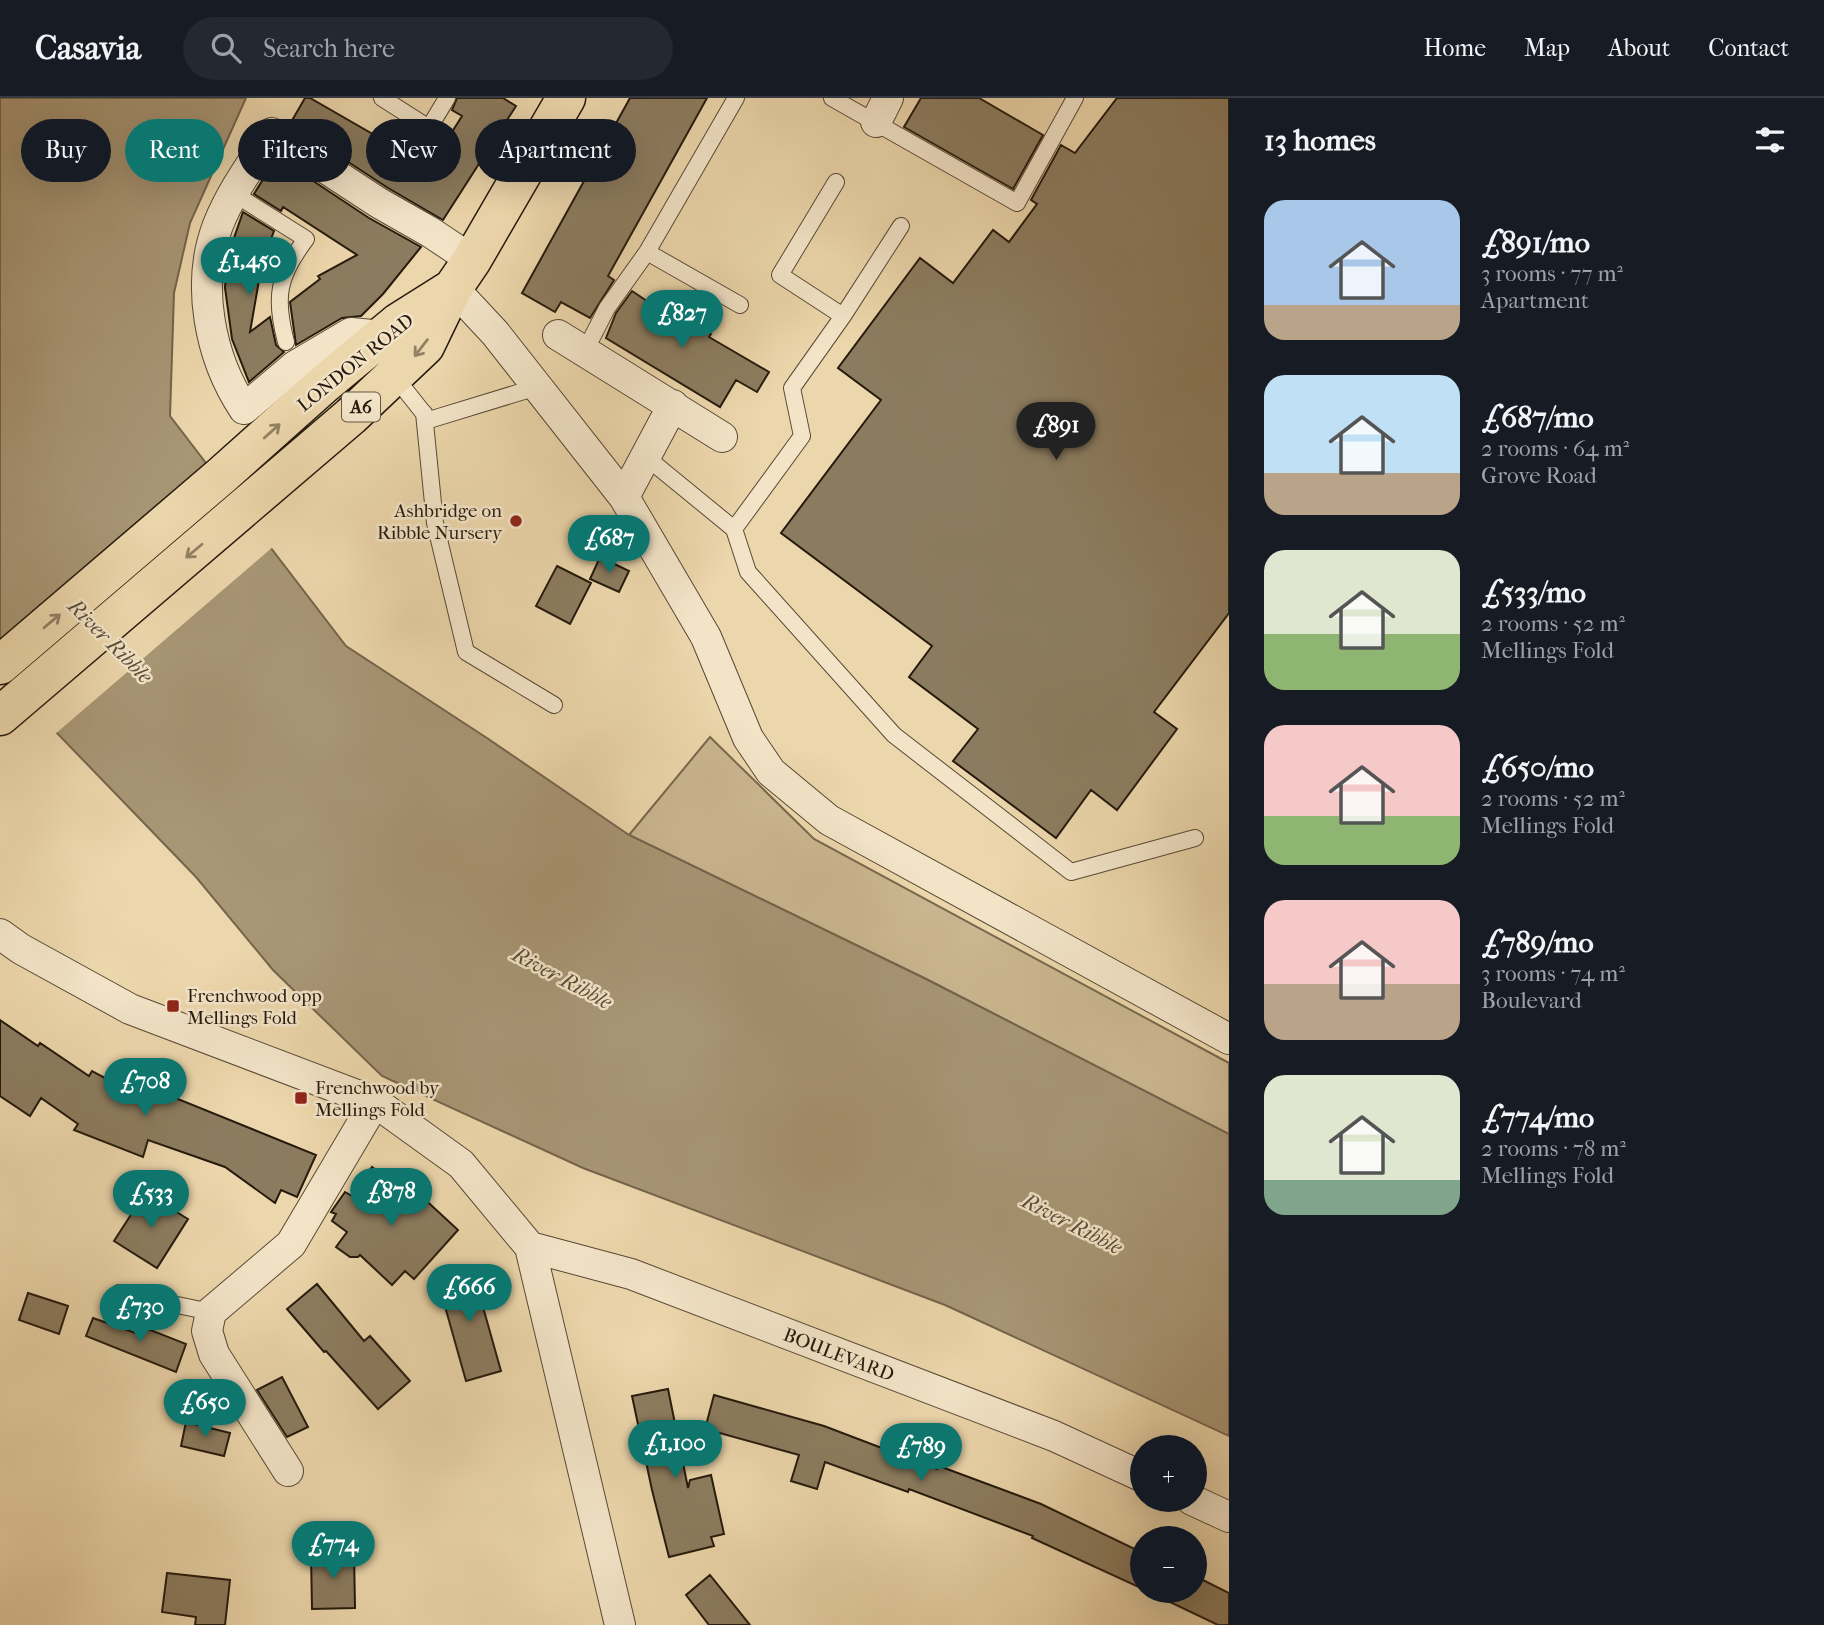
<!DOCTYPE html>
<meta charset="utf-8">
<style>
:root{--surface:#171b24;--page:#242831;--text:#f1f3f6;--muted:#9ea1a6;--line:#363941;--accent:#0f766e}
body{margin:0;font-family:"IM FELL French Canon",serif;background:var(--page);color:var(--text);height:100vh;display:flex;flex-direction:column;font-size:26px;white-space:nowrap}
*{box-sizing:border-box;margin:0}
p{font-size:23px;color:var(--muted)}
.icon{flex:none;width:38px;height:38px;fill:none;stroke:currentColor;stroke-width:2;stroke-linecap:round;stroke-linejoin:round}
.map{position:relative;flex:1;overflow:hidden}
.panel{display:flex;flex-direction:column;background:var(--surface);width:595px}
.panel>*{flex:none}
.hud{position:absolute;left:21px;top:21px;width:665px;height:63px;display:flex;gap:14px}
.buttons{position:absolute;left:1130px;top:1337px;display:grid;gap:14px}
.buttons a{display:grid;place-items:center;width:77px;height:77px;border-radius:50%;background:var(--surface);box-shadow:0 7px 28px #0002;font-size:35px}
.price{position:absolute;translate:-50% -60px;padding:0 16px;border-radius:24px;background:var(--accent);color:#fff;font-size:23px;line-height:46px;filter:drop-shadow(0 2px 4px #0008)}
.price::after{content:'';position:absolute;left:50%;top:42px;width:21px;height:16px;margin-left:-10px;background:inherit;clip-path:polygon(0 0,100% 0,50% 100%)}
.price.active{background:#222;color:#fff}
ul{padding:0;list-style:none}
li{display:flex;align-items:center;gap:21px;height:175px;padding:0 35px}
li span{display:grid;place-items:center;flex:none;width:196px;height:140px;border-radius:21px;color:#555}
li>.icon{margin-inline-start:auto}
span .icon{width:84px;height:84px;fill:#fffc;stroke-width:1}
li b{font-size:30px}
h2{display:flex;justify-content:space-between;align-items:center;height:84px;padding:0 35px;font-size:30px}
.chip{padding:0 24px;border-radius:32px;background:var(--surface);box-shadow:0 7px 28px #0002;font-size:24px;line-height:63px}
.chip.active{background:var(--accent);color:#fff}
header{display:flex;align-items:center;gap:42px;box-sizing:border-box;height:98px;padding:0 35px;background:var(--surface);border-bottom:2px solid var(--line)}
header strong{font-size:33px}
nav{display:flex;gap:38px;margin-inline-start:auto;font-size:24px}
.search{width:490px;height:63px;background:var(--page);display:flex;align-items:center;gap:18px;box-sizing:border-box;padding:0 24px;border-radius:38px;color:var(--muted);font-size:26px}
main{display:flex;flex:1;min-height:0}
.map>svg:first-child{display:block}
.green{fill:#cab690;stroke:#78684e;stroke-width:2}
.water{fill:#a89675;stroke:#74644b;stroke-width:2}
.pier{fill:#ecd6ab}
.building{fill:#8c7c5f;stroke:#251a0d;stroke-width:2}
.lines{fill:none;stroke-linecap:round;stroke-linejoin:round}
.service-casing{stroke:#574934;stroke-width:18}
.minor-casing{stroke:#574934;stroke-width:32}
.trunk-casing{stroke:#251a0d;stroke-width:41}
.service{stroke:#f3e4c8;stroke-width:16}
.minor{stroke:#f3e4c8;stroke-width:30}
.trunk{stroke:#ecd6ab;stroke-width:38}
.oneway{stroke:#928164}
.poi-dot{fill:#8f2418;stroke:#f3e4c8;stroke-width:2.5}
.labels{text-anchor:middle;stroke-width:5;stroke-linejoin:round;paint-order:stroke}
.shield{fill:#f3e4c8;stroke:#635745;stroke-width:2}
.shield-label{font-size:18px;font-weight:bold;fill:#251a0d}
.street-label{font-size:19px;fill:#251a0d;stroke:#f3e4c8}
.poi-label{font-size:19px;fill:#251a0d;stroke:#f3e4c8;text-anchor:start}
.water-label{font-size:21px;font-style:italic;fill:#594c37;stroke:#f3e4c8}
</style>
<header>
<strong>Casavia</strong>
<div class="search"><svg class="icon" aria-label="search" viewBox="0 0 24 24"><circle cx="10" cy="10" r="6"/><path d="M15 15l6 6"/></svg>Search here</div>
<nav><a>Home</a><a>Map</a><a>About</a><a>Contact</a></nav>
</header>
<main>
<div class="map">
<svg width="1229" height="1527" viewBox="0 0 1229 1527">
<rect width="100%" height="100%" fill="#ecd6ab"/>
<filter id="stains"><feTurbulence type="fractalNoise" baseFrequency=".00286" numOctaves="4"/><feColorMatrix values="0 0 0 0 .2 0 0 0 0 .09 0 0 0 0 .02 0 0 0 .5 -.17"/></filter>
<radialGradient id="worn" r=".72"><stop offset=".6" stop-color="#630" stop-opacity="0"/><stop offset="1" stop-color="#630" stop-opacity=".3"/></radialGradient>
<!-- green -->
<path class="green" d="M 710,639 L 814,741 L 1229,965 L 1229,1036 L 926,881 L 629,737 Z"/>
<!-- water -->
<path class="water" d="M 0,0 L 246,0 L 190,125 L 174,195 L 170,318 L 346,548 L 487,640 L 629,737 L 926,881 L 1229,1036 L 1229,1338 L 945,1207 L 583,1070 L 382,978 L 273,872 L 196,779 L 0,576 Z"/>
<!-- pier -->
<path class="pier" d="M 209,363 L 274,448 L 54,637 L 0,581 Z"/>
<!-- building -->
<path class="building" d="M 305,0 L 310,0 L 430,69 L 462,18 L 452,12 L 457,0 L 503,0 L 516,8 L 443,122 L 388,90 L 290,26 Z
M 630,0 L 707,0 L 608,178 L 614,182 L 590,220 L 561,204 L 555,214 L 522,195 Z
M 921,0 L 979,0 L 1043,37 L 1013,91 L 904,29 Z
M 1117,0 L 1229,0 L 1229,515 L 1154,614 L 1177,631 L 1117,712 L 1091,692 L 1056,740 L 953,663 L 978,631 L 909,579 L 932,548 L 781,435 L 881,302 L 838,270 L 920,160 L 953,185 L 993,132 L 1009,144 L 1037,106 L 1031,102 L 1061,47 L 1075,55 Z
M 277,59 L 369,120 L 421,149 L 383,196 L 361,218 L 342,220 L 296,247 L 290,204 L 320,181 L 318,178 L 357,157 L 283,109 L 281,113 L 254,96 Z
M 243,114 L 274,133 L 262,165 L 250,234 L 270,219 L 276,247 L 284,254 L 249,284 L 232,241 L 225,190 L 227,160 Z
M 632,193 L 656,209 L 658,206 L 693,225 L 711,236 L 709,239 L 769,274 L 757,294 L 736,282 L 720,309 L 606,240 L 616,215 Z
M 600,459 L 629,473 L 619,494 L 590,481 Z
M 557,468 L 591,485 L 570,526 L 536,508 Z
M 0,922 L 38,948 L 40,945 L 89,978 L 92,973 L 137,997 L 141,986 L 316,1057 L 297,1099 L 281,1092 L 275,1105 L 225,1069 L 148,1042 L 143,1059 L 74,1032 L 78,1026 L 41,1000 L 30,1018 L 0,998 Z
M 372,1069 L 414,1100 L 418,1095 L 458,1132 L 414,1181 L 405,1173 L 392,1187 L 360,1157 L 358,1159 L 350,1159 L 336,1149 L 347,1134 L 332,1123 L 336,1116 L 331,1114 L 345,1094 L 352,1098 Z
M 145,1095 L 188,1121 L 157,1170 L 114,1143 Z
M 472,1170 L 501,1273 L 466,1283 L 437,1180 Z
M 317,1186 L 364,1243 L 370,1238 L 410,1283 L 378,1311 L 326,1253 L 324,1254 L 287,1211 Z
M 28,1195 L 68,1208 L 59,1236 L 19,1222 Z
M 93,1220 L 141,1237 L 143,1229 L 186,1246 L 176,1274 L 86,1238 Z
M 282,1279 L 308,1329 L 287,1339 L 257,1292 Z
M 668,1291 L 688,1390 L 690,1382 L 711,1377 L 724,1436 L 711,1439 L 714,1448 L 669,1459 L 652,1392 L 632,1298 Z
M 714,1297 L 824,1328 L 937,1371 L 939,1368 L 1041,1406 L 1143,1455 L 1143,1491 L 1032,1440 L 1033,1438 L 909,1391 L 908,1394 L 825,1364 L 817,1391 L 791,1383 L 799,1357 L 705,1331 Z
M 186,1324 L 230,1335 L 224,1358 L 181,1348 Z
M 354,1454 L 355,1510 L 312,1511 L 311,1455 Z
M 167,1475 L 230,1482 L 225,1527 L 195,1527 L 196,1519 L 162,1514 Z
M 710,1477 L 750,1527 L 709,1527 L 686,1497 Z
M 1195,1478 L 1229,1495 L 1229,1527 L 1218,1527 L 1147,1493 L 1195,1493 Z"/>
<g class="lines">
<!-- service casing -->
<g class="service-casing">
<path id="service" d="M 382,0 L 429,30 L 447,0
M 832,0 L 1017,105 L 1075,0
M 233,95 L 306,141 C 278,178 274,199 286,244
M 647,154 L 740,207
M 843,218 L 901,128
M 585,253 L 607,210 L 647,154 L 736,0
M 395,279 L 429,322 L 537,289
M 424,315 L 435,425 L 466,554 L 554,607
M 646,359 L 734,431 L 748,474 L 894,637 L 1071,774 L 1195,740
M 734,431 L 802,338 L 792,290 L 843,218 L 780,177 L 836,84
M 119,1195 L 211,1214"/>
</g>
<!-- minor casing -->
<g class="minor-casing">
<path id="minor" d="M 876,24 L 888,0
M 453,190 L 495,235 L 624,399 L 706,539 L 748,640 L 771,674 L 829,722 L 1229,941
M 558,237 L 722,339
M 383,238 L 351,235 L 295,268 L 244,311 C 210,260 195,186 218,127 C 231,94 253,64 272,35 L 379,105 L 430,134 L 472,162
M 624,399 L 673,307
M 0,836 L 21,851 L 130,911 L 375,1004 L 461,1066 L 530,1149 L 620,1527
M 530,1149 L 631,1176 L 1054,1338 L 1143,1379
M 288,1373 L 214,1256 L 207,1233 L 211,1214 L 291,1146 L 375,1004
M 1192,1402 L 1229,1419"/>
</g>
<!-- trunk casing -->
<g class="trunk-casing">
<path id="trunk" d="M 0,567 L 221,378 L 324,286 L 399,224 L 453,190
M 0,618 L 351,318 L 425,248 L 453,190 L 472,162 L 566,0"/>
</g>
<!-- service -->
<use href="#service" class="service"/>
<!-- minor -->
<use href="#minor" class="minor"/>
<!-- trunk -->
<use href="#trunk" class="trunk"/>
</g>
<!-- one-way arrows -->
<defs><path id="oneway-shaft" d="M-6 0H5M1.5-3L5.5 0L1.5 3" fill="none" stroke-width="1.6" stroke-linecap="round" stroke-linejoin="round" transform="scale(1.75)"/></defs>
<g class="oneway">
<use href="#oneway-shaft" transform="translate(421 250) rotate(128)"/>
<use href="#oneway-shaft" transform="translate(272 333) rotate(-42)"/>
<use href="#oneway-shaft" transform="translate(194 453) rotate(140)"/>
<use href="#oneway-shaft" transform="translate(52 523) rotate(-40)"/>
</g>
<!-- markers -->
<g class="poi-dot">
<circle cx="516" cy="423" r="7"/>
<rect x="166" y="901" width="14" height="14" rx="3.5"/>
<rect x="294" y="993" width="14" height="14" rx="3.5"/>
</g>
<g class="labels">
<!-- shield labels -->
<rect class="shield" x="342" y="294.5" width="38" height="29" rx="5"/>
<g class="shield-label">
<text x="361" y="315">A6</text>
</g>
<!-- street labels -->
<g class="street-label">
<text transform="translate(355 264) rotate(-39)" y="7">LONDON ROAD</text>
<text transform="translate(839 1256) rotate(21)" y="7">BOULEVARD</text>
</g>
<!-- poi labels -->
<g class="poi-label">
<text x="502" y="419" text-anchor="end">Ashbridge on<tspan x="502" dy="22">Ribble Nursery</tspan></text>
<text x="187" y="904">Frenchwood opp<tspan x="187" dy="22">Mellings Fold</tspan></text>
<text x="315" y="996">Frenchwood by<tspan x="315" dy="22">Mellings Fold</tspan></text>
</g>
<!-- water labels -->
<g class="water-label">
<text transform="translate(110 543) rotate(45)" y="7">River Ribble</text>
<text transform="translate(562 880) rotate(28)" y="7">River Ribble</text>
<text transform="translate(1072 1126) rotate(27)" y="7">River Ribble</text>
</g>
</g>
<rect width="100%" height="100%" filter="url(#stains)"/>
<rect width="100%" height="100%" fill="url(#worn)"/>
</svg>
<div class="buttons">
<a>+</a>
<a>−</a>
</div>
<b class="price" style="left:249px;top:199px">£1,450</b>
<b class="price" style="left:682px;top:252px">£827</b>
<b class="price active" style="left:1056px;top:364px">£891</b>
<b class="price" style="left:609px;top:477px">£687</b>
<b class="price" style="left:145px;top:1020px">£708</b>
<b class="price" style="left:391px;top:1130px">£878</b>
<b class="price" style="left:151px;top:1132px">£533</b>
<b class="price" style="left:469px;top:1226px">£666</b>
<b class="price" style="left:140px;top:1246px">£730</b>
<b class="price" style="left:205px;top:1341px">£650</b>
<b class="price" style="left:675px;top:1382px">£1,100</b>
<b class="price" style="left:921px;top:1385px">£789</b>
<b class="price" style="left:333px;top:1483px">£774</b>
<div class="hud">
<a class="chip">Buy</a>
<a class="chip active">Rent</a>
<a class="chip">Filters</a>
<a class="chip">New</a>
<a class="chip">Apartment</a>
</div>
</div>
<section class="panel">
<h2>13 homes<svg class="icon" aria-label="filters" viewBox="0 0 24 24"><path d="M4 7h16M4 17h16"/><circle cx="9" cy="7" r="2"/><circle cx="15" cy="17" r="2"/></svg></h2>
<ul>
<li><span style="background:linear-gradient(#a9c7e8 75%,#b9a48a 0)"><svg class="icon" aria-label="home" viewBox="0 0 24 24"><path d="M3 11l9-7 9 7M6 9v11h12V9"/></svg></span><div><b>£891/mo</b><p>3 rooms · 77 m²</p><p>Apartment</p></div></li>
<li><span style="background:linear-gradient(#bfe0f5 70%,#b9a48a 0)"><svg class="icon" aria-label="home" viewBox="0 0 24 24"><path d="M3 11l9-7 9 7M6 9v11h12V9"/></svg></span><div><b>£687/mo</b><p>2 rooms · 64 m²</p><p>Grove Road</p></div></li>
<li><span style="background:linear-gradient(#dfe7d0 60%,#8fb573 0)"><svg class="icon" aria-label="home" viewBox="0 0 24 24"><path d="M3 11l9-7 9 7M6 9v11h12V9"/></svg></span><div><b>£533/mo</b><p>2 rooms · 52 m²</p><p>Mellings Fold</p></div></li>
<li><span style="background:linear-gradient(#f6c9c9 65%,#8fb573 0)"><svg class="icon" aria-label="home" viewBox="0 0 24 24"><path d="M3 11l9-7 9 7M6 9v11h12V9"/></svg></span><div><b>£650/mo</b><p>2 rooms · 52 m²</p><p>Mellings Fold</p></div></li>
<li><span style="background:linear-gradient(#f6c9c9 60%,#b9a48a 0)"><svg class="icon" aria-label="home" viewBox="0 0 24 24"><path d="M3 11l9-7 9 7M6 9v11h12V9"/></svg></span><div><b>£789/mo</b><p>3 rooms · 74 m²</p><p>Boulevard</p></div></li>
<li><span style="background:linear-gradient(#dfe7d0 75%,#7fa58c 0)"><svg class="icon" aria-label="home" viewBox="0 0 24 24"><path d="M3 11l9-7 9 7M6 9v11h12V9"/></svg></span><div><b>£774/mo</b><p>2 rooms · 78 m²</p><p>Mellings Fold</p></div></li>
</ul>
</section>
</main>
